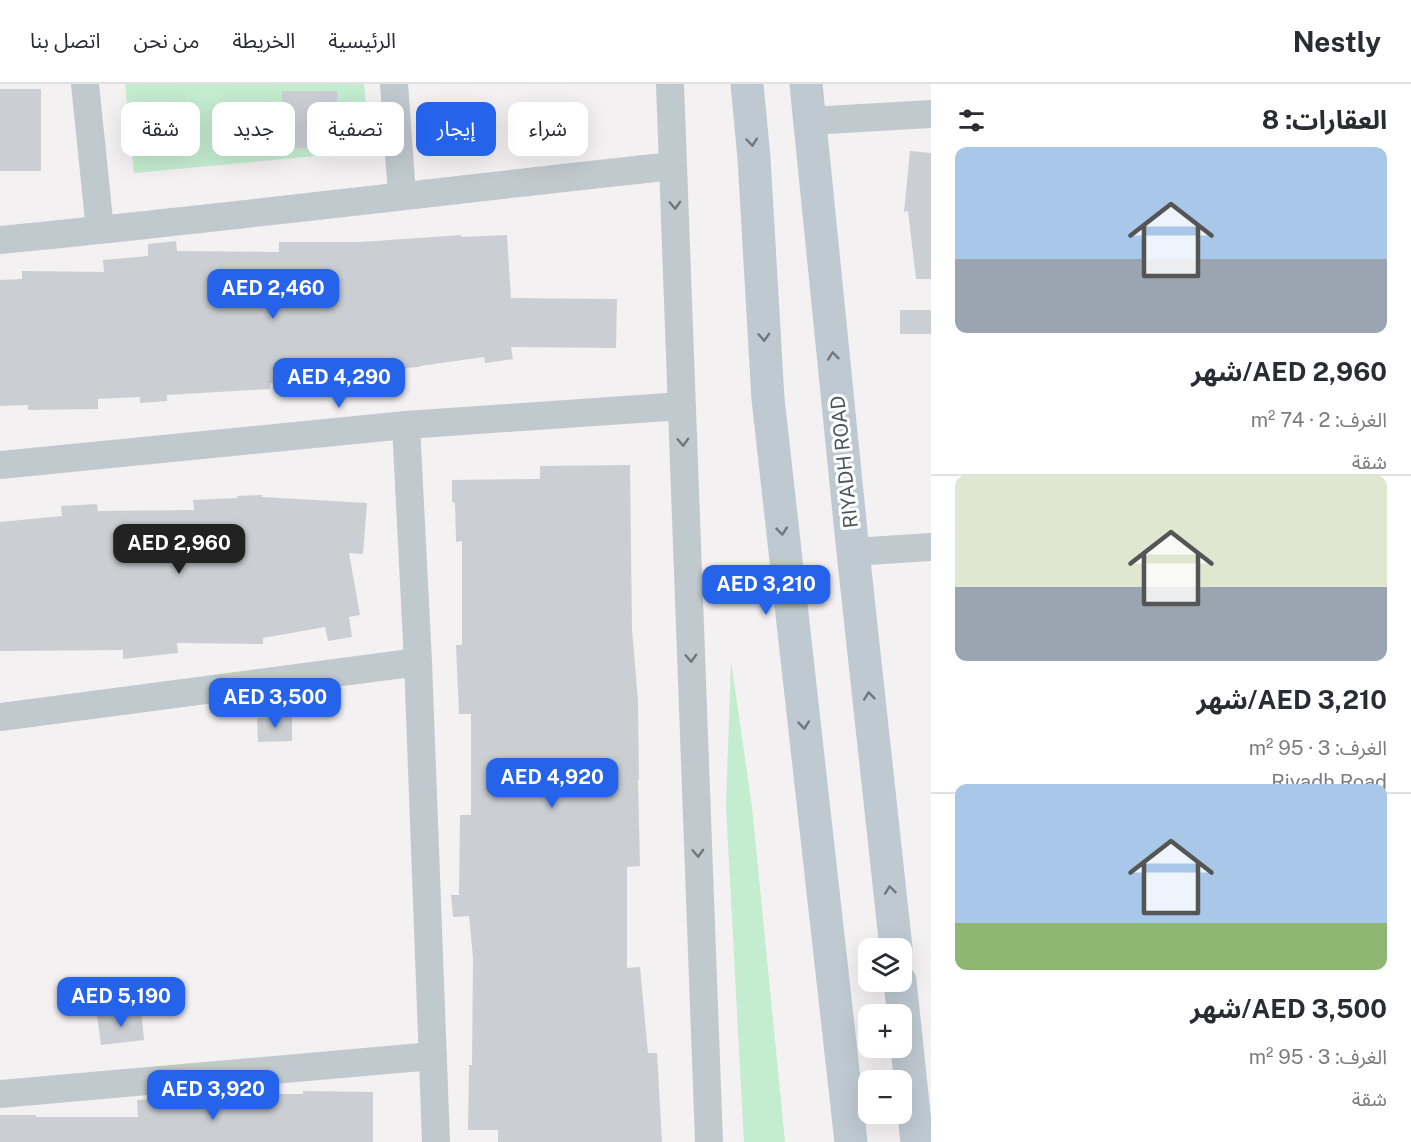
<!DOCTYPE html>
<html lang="ar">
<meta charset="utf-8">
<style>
:root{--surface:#fff;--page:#f2f2f3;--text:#2b2b33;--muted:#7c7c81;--line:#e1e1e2;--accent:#2563eb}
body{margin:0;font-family:"Public Sans","Noto Sans Arabic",sans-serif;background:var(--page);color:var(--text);direction:rtl;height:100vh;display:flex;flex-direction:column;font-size:22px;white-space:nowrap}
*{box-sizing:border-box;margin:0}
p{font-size:20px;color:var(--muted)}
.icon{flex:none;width:33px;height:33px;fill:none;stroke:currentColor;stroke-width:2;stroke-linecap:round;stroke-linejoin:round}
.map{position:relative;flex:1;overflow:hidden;direction:ltr}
.panel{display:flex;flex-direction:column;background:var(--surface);width:480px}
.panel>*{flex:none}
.guide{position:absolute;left:18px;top:18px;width:570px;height:54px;direction:rtl;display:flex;gap:12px}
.tools{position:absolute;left:858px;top:854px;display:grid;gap:12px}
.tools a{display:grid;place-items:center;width:54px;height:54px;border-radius:12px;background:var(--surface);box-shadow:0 6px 24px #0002;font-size:30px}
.price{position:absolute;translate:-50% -51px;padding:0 14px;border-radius:12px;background:var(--accent);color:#fff;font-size:20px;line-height:39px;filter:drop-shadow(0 2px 3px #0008)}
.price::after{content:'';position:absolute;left:50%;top:36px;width:18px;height:14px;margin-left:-9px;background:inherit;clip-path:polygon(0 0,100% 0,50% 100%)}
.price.current{background:#222;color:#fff}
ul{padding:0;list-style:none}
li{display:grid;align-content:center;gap:12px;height:318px;padding:0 24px}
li+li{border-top:2px solid var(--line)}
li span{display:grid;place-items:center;height:186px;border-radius:12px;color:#555}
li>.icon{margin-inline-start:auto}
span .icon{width:108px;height:108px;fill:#fffc;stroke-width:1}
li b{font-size:26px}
h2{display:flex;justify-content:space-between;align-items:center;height:72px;padding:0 24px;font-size:26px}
.chip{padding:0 21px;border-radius:12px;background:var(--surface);box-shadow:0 6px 24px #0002;font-size:21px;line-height:54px}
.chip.current{background:var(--accent);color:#fff}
header{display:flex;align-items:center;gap:36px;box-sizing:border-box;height:84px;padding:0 30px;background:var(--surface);border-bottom:2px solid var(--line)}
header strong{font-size:28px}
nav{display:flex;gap:33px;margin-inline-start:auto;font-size:21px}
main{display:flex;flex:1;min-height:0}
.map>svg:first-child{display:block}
.green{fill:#c4eccf}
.building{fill:#cbcfd3}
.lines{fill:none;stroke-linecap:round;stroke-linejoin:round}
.street{stroke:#c0c9ce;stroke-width:28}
.secondary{stroke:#bec9d1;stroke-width:33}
.oneway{stroke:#6d7880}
.oneway2{stroke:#6d787f}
.labels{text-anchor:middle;stroke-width:6;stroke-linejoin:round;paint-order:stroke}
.street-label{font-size:20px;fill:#4a565d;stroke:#fff}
</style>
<header>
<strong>Nestly</strong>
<nav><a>الرئيسية</a><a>الخريطة</a><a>من نحن</a><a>اتصل بنا</a></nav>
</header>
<main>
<section class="panel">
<h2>العقارات: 8<svg class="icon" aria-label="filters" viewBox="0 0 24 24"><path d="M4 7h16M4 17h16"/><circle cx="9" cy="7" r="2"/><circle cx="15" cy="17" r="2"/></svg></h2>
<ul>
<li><span style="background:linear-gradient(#a9c7e8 60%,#9aa5b1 0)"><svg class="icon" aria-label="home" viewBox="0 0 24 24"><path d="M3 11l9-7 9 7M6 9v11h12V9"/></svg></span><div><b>AED 2,960/شهر</b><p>الغرف: 2 · 74 m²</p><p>شقة</p></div></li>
<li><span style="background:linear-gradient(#dfe7d0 60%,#9aa5b1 0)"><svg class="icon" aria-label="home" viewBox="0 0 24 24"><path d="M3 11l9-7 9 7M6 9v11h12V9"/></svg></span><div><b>AED 3,210/شهر</b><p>الغرف: 3 · 95 m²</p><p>Riyadh Road</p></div></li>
<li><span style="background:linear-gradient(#a9c7e8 75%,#8fb573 0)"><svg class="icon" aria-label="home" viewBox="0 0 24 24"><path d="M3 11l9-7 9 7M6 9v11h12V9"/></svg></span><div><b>AED 3,500/شهر</b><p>الغرف: 3 · 95 m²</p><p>شقة</p></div></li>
</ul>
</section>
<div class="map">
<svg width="931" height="1058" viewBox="0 0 931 1058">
<rect width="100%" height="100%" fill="#f3f1f1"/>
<!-- green -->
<path class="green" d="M 125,0 L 364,0 L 370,67 L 134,89 Z
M 731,577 L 752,723 L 785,1058 L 744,1058 L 726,722 Z"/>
<!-- building -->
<path class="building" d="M 0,5 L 41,5 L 41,87 L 0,87 Z
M 282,7 L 337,7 L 337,64 L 282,64 Z
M 910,67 L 931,69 L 931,195 L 916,195 L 908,127 L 904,128 Z
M 461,151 L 461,153 L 507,151 L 511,214 L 617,215 L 616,264 L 511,263 L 513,275 L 485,279 L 484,273 L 420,282 L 420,283 L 392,285 L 395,305 L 364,309 L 362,298 L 270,299 L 270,305 L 167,311 L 167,317 L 140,319 L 140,313 L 98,315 L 98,325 L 28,326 L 28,321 L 0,322 L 0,196 L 22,195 L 22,187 L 104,188 L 103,176 L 148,172 L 148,160 L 176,157 L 177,167 L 279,168 L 279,158 L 361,158 Z
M 900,226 L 931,226 L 931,250 L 900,250 Z
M 630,381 L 632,545 L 638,617 L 639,696 L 638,696 L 640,782 L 627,783 L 627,884 L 640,883 L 648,969 L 657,969 L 662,1058 L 498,1058 L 498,1046 L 468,1046 L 469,981 L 472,981 L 473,874 L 469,832 L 453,833 L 451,811 L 459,811 L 460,731 L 471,731 L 471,630 L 459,630 L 456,561 L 462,561 L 462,457 L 456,458 L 455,419 L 452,418 L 452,396 L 540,395 L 540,382 Z
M 262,411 L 262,413 L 367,419 L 363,470 L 349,469 L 360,531 L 349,533 L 352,553 L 328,557 L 325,543 L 263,554 L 263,560 L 177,559 L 178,569 L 123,575 L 123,566 L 0,567 L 0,438 L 62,432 L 61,422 L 97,420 L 98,427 L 194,426 L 193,416 L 237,414 L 237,412 Z
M 292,633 L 292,657 L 258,658 L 257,634 Z
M 141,927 L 144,956 L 101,961 L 97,932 Z
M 303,1007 L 373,1008 L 373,1058 L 0,1058 L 0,1031 L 36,1031 L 36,1033 L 138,1033 L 137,1016 L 237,1010 L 303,1010 Z"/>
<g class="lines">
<!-- street -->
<path class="street" d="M 85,0 L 100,146
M 394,0 L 402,111
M 670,0 L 709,1058
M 809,37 L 931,30
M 0,156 C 225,134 449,106 673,82
M 406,341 L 418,578 L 436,1058
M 0,381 L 406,341 L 682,322
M 853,468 L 931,463
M 0,633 L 418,578
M 0,1010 L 433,972"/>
<!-- secondary -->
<path class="secondary" d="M 747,0 L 754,74 L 768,315 L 851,1058
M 806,0 L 853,468 L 896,864
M 900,897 L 917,1058"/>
</g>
<!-- one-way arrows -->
<defs><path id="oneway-chevron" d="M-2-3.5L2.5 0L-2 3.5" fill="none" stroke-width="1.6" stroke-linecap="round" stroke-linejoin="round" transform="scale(1.5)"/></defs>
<g class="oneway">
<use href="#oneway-chevron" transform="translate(752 58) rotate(85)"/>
<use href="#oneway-chevron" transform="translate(764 253) rotate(87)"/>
<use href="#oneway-chevron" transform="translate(833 272) rotate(-96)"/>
<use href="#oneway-chevron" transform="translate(782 447) rotate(84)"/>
<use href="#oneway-chevron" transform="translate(869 612) rotate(-96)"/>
<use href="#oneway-chevron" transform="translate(804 641) rotate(84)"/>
<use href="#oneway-chevron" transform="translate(890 806) rotate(-96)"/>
</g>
<g class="oneway2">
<use href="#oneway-chevron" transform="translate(675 121) rotate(88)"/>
<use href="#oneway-chevron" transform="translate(683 358) rotate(88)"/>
<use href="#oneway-chevron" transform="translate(691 574) rotate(88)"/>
<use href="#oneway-chevron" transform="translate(698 769) rotate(88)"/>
</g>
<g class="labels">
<!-- street labels -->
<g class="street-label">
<text transform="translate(844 378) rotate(-96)" y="7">RIYADH ROAD</text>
</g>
</g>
</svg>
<div class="tools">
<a><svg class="icon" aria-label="layers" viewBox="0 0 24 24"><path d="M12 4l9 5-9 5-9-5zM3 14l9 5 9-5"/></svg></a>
<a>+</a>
<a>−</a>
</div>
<b class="price" style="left:273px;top:236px">AED 2,460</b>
<b class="price" style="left:339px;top:325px">AED 4,290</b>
<b class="price current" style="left:179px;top:491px">AED 2,960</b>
<b class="price" style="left:766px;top:532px">AED 3,210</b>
<b class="price" style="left:275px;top:645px">AED 3,500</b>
<b class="price" style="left:552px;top:725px">AED 4,920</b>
<b class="price" style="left:121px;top:944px">AED 5,190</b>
<b class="price" style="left:213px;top:1037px">AED 3,920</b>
<div class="guide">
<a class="chip">شراء</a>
<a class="chip current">إيجار</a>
<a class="chip">تصفية</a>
<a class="chip">جديد</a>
<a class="chip">شقة</a>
</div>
</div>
</main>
